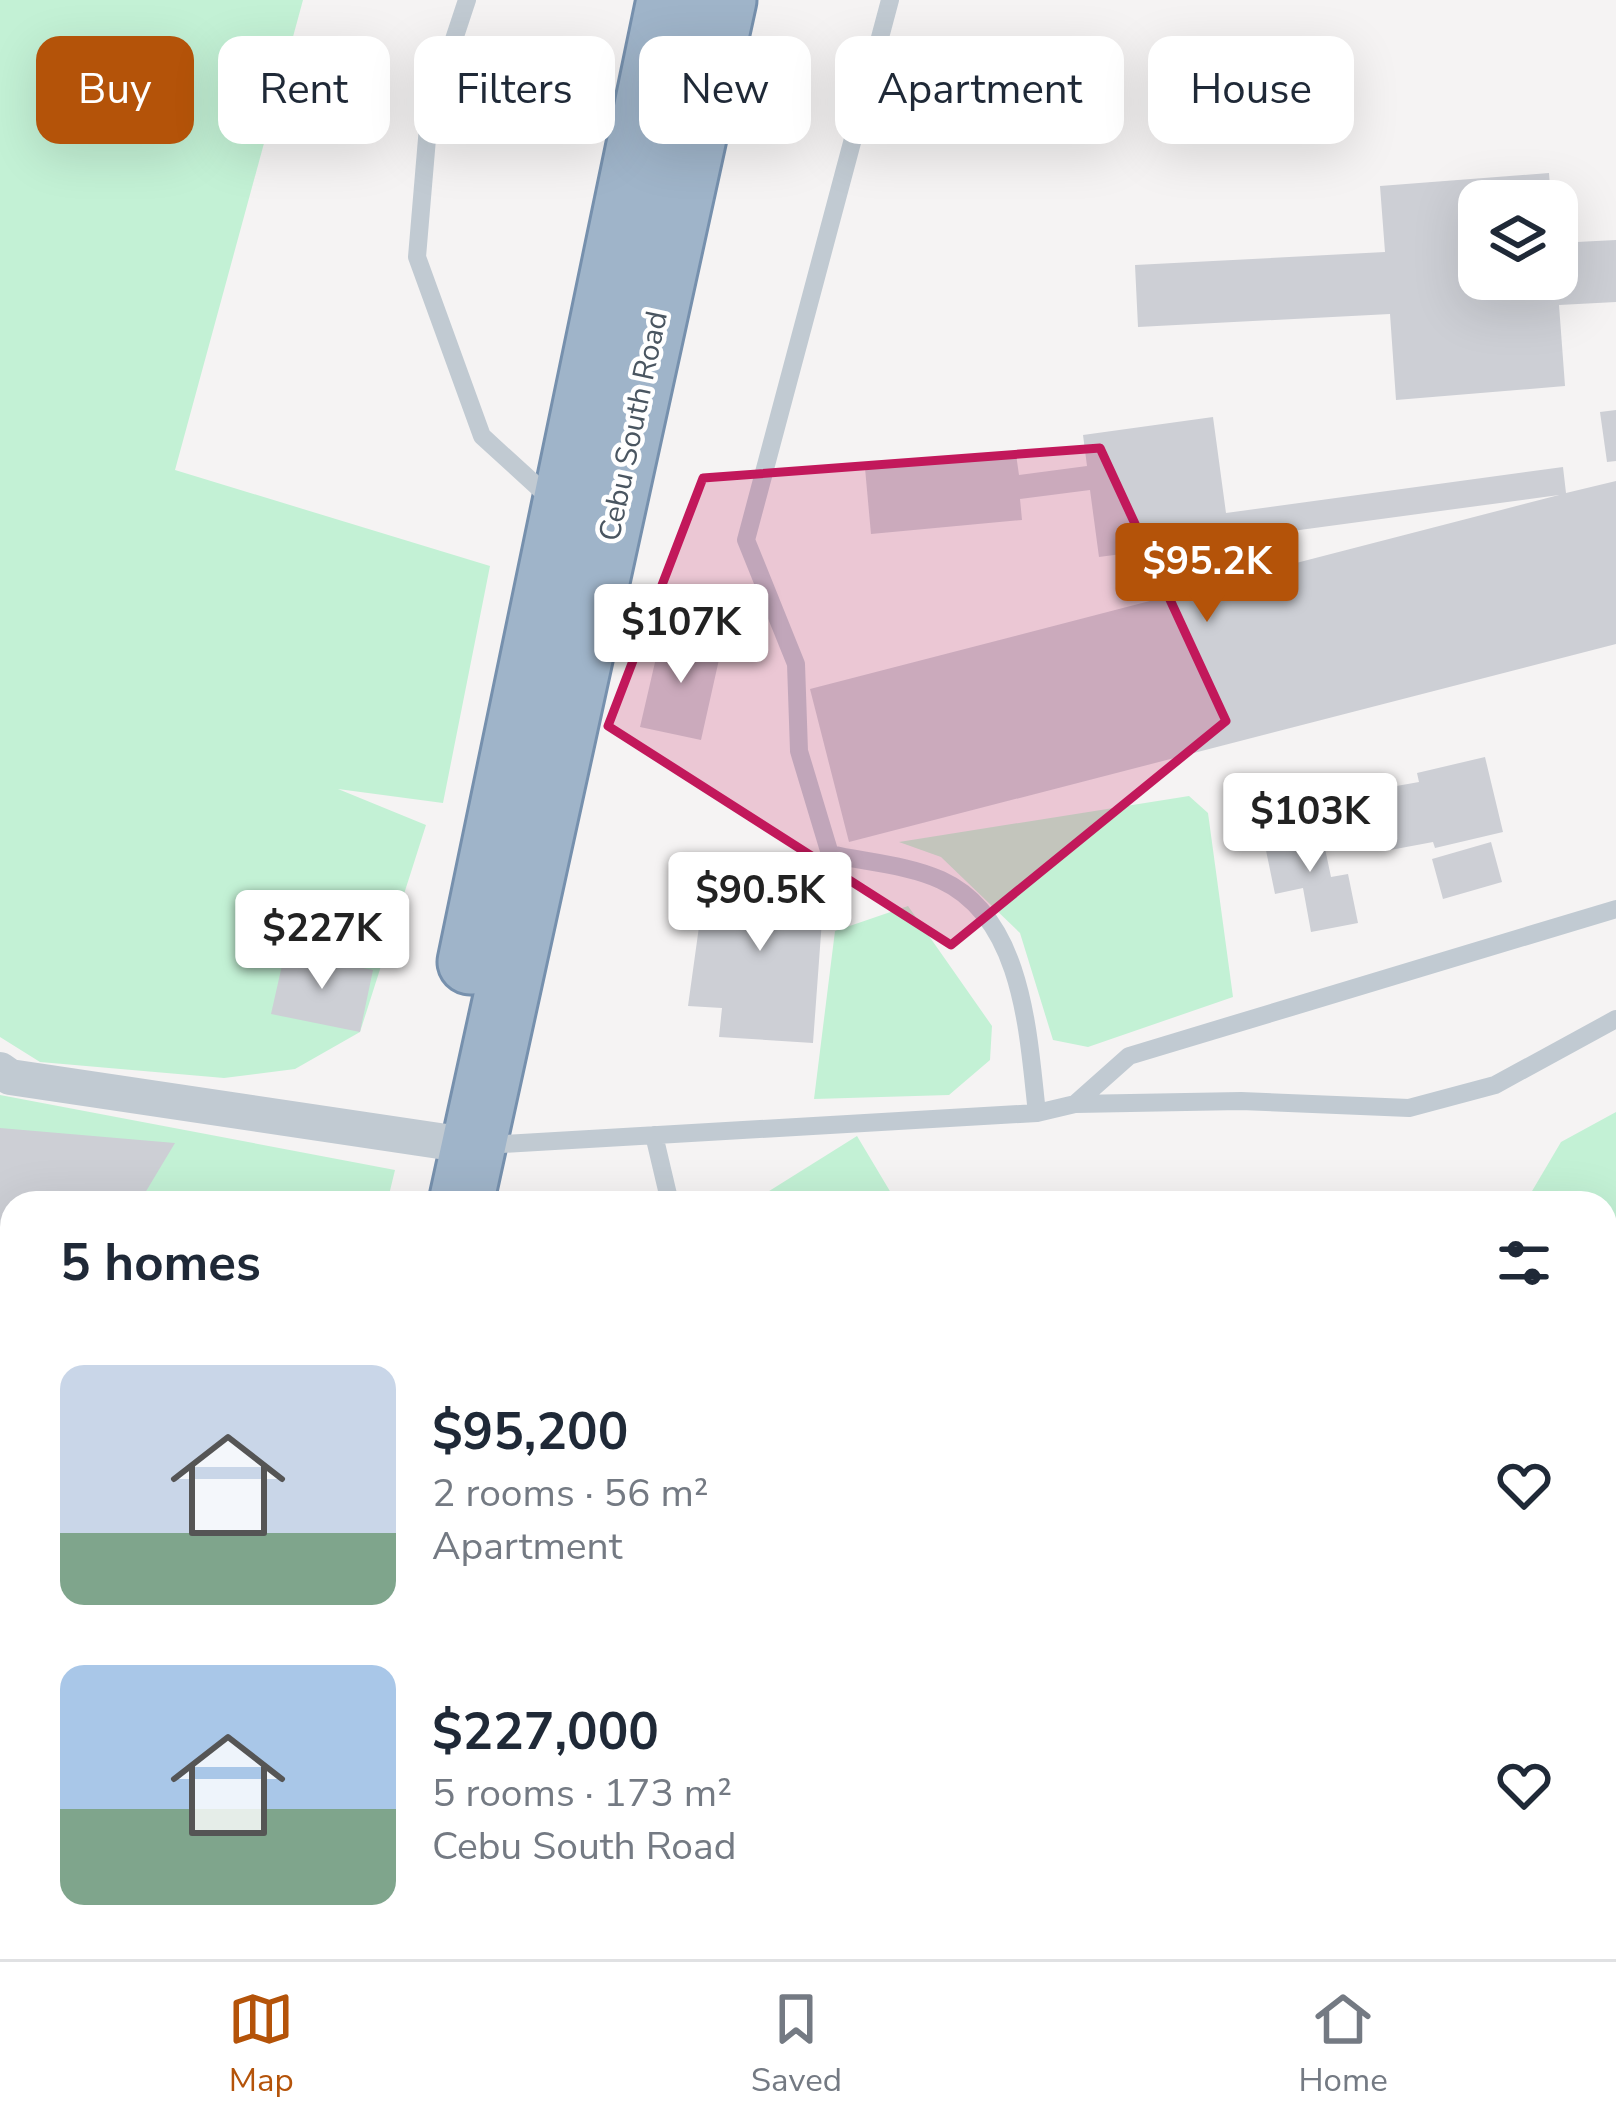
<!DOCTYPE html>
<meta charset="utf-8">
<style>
:root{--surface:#fff;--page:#f6f6f7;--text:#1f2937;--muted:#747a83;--line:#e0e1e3;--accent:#b45309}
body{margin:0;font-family:"Nunito Sans",sans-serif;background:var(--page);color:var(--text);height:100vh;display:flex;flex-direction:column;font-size:45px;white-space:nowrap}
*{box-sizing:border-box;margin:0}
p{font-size:39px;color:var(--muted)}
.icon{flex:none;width:66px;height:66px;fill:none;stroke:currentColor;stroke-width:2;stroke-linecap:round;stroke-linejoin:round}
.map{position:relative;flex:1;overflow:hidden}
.side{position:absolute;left:0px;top:1191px;width:1617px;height:768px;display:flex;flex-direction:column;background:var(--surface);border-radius:36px 36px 0 0;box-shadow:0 12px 48px #0002}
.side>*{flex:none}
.top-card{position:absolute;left:36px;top:36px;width:1545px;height:108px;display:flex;gap:24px}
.controls{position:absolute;left:1458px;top:180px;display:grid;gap:24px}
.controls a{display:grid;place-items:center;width:120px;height:120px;border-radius:24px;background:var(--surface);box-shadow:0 12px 48px #0002;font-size:60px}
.price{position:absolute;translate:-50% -102px;padding:0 27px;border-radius:12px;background:#fff;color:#222;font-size:39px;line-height:78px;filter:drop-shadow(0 3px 6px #0008)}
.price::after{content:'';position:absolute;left:50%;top:72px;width:36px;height:27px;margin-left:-18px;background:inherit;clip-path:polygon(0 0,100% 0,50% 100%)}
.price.active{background:var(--accent);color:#fff}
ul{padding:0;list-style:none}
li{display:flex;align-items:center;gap:36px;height:300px;padding:0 60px}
li span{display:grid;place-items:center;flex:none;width:336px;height:240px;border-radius:24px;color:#555}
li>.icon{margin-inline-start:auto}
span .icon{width:144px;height:144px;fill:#fffc;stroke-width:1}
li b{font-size:51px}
h2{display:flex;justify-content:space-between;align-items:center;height:144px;padding:0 60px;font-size:51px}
.chip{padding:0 42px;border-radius:24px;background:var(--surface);box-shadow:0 12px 48px #0002;font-size:42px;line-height:108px}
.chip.active{background:var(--accent);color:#fff}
.tabs{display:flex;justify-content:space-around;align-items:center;height:168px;border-top:3px solid var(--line);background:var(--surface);font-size:33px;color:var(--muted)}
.tabs a{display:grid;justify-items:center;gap:6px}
.tabs .active{color:var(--accent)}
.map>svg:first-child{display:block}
.green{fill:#c3f1d5}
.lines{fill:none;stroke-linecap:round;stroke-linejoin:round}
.stream{stroke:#90daee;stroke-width:12}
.building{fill:#cdcfd5}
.trunk-casing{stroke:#7690ad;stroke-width:69}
.service{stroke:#c1cad2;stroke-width:18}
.minor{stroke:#c1cad2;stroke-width:36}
.trunk{stroke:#9fb4c9;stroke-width:63}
.marked{fill:#c2185b;fill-opacity:0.2;stroke:#c2185b;stroke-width:9;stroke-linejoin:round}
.labels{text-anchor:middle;stroke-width:9;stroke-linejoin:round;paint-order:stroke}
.street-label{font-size:30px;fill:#4a5661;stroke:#fff}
</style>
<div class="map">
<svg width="1616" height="1959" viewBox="0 0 1616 1959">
<rect width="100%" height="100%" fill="#f5f3f3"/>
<!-- green -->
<path class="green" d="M 0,0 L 303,0 L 175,470 L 490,566 L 443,803 L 338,789 L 426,825 L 360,1032 L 295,1069 L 224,1078 L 40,1062 L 0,1037 Z
M 1189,796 L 1208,813 L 1233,997 L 1088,1047 L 1053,1040 L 1020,933 L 941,857 L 899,842 Z
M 908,906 L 992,1026 L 990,1060 L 949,1095 L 814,1099 L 835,931 Z
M 0,1095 L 395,1170 L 387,1203 L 12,1203 L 12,1325 L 0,1322 Z
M 1616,1112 L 1616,1229 L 1605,1324 L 1605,1203 L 1525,1203 L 1561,1142 Z
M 857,1136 L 897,1203 L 750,1203 Z
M 1605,1335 L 1616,1346 L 1616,1511 L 1605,1527 Z
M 1605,1621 L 1616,1634 L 1616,1904 L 1605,1897 Z
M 651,1947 L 882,1947 L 892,1959 L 676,1959 Z
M 1447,1947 L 1571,1947 L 1564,1959 L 1440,1959 Z"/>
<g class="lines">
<!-- stream -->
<path class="stream" d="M 665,1947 L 702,1959"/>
</g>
<!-- building -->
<path class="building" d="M 1549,173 L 1551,201 L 1479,201 L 1479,279 L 1557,279 L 1557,243 L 1616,240 L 1616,302 L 1559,305 L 1565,386 L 1396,400 L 1390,314 L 1138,327 L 1135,265 L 1385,252 L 1380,186 Z
M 1616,410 L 1616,461 L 1607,462 L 1600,412 Z
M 1213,417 L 1226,513 L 1563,467 L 1566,493 L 1616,481 L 1616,644 L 849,842 L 810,689 L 1559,495 L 1099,557 L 1090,490 L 1020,499 L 1022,520 L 871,534 L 865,468 L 1016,454 L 1019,475 L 1087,466 L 1083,435 Z
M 662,632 L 722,646 L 701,740 L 640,727 Z
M 1485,757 L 1503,832 L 1435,848 L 1433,842 L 1385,851 L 1374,790 L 1419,782 L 1417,773 Z
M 1319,820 L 1331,877 L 1348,874 L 1358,923 L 1311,932 L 1303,888 L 1275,894 L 1262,831 Z
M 1491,842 L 1502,882 L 1443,899 L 1432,859 Z
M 707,869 L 825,879 L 813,1043 L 719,1037 L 722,1008 L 688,1006 Z
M 285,952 L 373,970 L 360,1032 L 271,1014 Z
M 0,1128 L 175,1143 L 139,1203 L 12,1203 L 12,1306 L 0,1305 Z
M 12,1440 L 12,1620 L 0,1617 L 0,1479 Z
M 1605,1623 L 1616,1629 L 1616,1700 L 1605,1693 Z
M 0,1760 L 12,1764 L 1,1814 L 0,1814 Z
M 12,1860 L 12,1910 L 0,1898 L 0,1872 Z
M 106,1947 L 152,1947 L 147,1959 Z
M 374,1947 L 412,1947 L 407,1959 Z
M 471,1947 L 499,1959 L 464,1959 Z
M 993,1947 L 1150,1947 L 1153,1959 L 995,1959 Z
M 305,1949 L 343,1957 L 343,1959 L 303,1959 Z"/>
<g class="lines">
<!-- trunk casing -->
<g class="trunk-casing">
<path id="trunk" d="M 470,962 L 669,0
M 461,1203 L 724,0
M 224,1959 L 228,1947"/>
</g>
<!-- service -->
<path class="service" d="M 467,0 L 429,115 L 417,257 L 482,436 L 551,499
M 890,0 L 746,540 L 796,664 L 799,751 L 830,854 C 865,862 909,865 941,880 C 1024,918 1028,1035 1037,1113
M 1075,1104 L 1129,1056 L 1616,909
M 654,1135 L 670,1203
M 485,1145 L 1037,1113 L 1075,1104 L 1241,1101 L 1409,1108 L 1495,1085 L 1616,1019
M 0,1341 L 12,1345
M 1605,1944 L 1615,1930
M 908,1947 L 918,1959
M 1412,1959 L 1417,1947"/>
<!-- minor -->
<path class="minor" d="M 0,1070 L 10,1077 L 473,1146
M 0,1705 L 12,1711
M 536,1947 L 568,1959"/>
<!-- trunk -->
<use href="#trunk" class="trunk"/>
</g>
<!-- marked area -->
<path class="marked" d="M 1100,448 L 1226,721 L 951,945 L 608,726 L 703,478 Z"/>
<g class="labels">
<!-- street labels -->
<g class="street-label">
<text transform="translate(633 426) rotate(-78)" y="10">Cebu South Road</text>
</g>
</g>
</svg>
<div class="controls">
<a><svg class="icon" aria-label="layers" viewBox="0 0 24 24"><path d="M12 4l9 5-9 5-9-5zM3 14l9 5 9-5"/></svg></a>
</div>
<b class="price active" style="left:1207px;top:625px">$95.2K</b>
<b class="price" style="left:681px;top:686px">$107K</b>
<b class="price" style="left:1310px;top:875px">$103K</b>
<b class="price" style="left:760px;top:954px">$90.5K</b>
<b class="price" style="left:322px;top:992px">$227K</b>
<div class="top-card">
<a class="chip active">Buy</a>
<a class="chip">Rent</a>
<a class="chip">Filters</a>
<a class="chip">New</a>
<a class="chip">Apartment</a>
<a class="chip">House</a>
</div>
<section class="side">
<h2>5 homes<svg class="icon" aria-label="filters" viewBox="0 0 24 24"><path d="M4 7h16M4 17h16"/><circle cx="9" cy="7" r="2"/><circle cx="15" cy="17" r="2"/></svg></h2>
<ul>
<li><span style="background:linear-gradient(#c9d6e8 70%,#7fa58c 0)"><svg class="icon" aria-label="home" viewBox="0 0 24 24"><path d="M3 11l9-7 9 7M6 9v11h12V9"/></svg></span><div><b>$95,200</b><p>2 rooms · 56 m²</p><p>Apartment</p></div><svg class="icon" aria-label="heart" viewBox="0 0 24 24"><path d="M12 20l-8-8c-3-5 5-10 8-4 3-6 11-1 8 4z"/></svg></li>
<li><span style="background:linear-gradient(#a9c7e8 60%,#7fa58c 0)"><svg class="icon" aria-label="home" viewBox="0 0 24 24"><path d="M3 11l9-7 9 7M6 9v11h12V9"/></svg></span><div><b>$227,000</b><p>5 rooms · 173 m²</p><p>Cebu South Road</p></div><svg class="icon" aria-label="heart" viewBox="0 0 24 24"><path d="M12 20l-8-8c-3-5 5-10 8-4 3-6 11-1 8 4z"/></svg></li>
</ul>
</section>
</div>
<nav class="tabs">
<a class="active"><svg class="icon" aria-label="map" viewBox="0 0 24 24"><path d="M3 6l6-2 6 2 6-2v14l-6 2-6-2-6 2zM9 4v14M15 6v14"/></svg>Map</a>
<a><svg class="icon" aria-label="saved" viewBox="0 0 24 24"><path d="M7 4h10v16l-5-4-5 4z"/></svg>Saved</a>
<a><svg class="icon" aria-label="home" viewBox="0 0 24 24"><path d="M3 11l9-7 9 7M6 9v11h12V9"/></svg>Home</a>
</nav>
